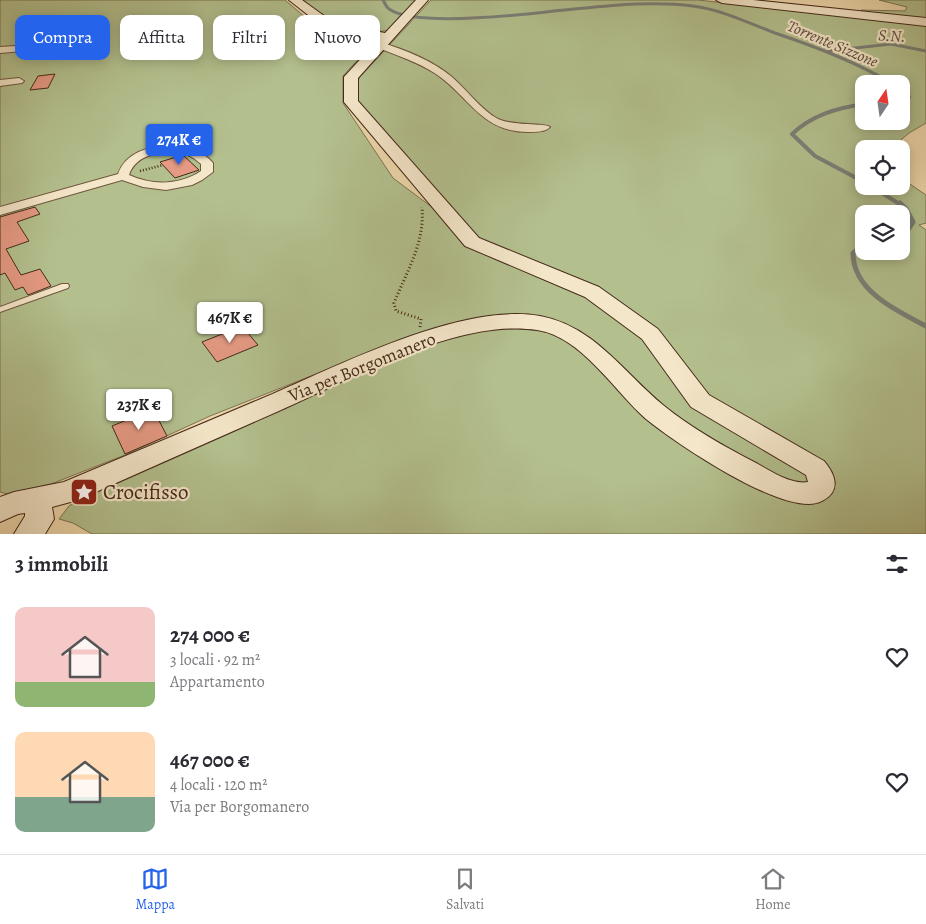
<!DOCTYPE html>
<html lang="it">
<meta charset="utf-8">
<style>
:root{--surface:#fff;--page:#f7f7f7;--text:#2b2b33;--muted:#7c7c81;--line:#e1e1e2;--accent:#2563eb}
body{margin:0;font-family:Alegreya,serif;background:var(--page);color:var(--text);height:100vh;display:flex;flex-direction:column;font-size:19px;white-space:nowrap}
*{box-sizing:border-box;margin:0}
p{font-size:16px;color:var(--muted)}
.icon{flex:none;width:28px;height:28px;fill:none;stroke:currentColor;stroke-width:2;stroke-linecap:round;stroke-linejoin:round}
.map{position:relative;height:534px;overflow:hidden}
.side{display:flex;flex-direction:column;background:var(--surface);flex:1}
.side>*{flex:none}
.banner{position:absolute;left:15px;top:15px;width:500px;height:45px;display:flex;gap:10px}
.needle{width:32px;rotate:13deg}
.controls{position:absolute;left:855px;top:75px;display:grid;gap:10px}
.controls a{display:grid;place-items:center;width:55px;height:55px;border-radius:10px;background:var(--surface);box-shadow:0 2px 12px #0003;font-size:25px}
.price{position:absolute;translate:-50% -42px;padding:0 11px;border-radius:5px;background:#fff;color:#222;font-size:16px;line-height:32px;filter:drop-shadow(0 1px 2px #0008)}
.price::after{content:'';position:absolute;left:50%;top:30px;width:15px;height:11px;margin-left:-8px;background:inherit;clip-path:polygon(0 0,100% 0,50% 100%)}
.price.on{background:var(--accent);color:#fff}
ul{padding:0;list-style:none}
li{display:flex;align-items:center;gap:15px;height:125px;padding:0 15px}
li span{display:grid;place-items:center;flex:none;width:140px;height:100px;border-radius:10px;color:#555}
li>.icon{margin-inline-start:auto}
span .icon{width:60px;height:60px;fill:#fffc;stroke-width:1}
li b{font-size:21px}
h2{display:flex;justify-content:space-between;align-items:center;height:60px;padding:0 15px;font-size:21px}
.pill{padding:0 18px;border-radius:10px;background:var(--surface);box-shadow:0 2px 12px #0003;font-size:18px;line-height:45px}
.pill.on{background:var(--accent);color:#fff}
.menu{display:flex;justify-content:space-around;align-items:center;height:70px;border-top:1px solid var(--line);background:var(--surface);font-size:14px;color:var(--muted)}
.menu a{display:grid;justify-items:center;gap:2px}
.menu .on{color:var(--accent)}
.map>svg:first-child{display:block}
.green{fill:#b3c08e;stroke:#7c7554;fill-rule:evenodd}
.lines{fill:none;stroke-linecap:round;stroke-linejoin:round}
.stream-far2{stroke:#7b7f77;stroke-width:3}
.stream-far1{stroke:#7b7f77;stroke-width:4}
.stream{stroke:#7b7f77;stroke-width:5}
.building{fill:#e59a84;stroke:#452a19}
.lane-casing{stroke:#6f563e;stroke-width:2}
.street-casing{stroke:#6f563e;stroke-width:2}
.secondary-casing{stroke:#452a19;stroke-width:2}
.path-far1{stroke:#452a19;stroke-width:2.5;stroke-dasharray:1 2;stroke-linecap:butt}
.path{stroke:#452a19;stroke-width:3;stroke-dasharray:1 2.5;stroke-linecap:butt}
.lane{fill:#f4e6c9;fill-rule:evenodd}
.street{fill:#f4e6c9;fill-rule:evenodd}
.secondary{fill:#f4e6c9;fill-rule:evenodd}
.labels{text-anchor:middle;stroke-width:4.5;stroke-linejoin:round;paint-order:stroke}
.far-water-label{font-size:16px;font-style:italic;fill:#5c4d40;stroke:#f4e6c9}
.street-label{font-size:18px;fill:#452a19;stroke:#f4e6c9}
.near-poi-label{font-size:21px;fill:#452a19;stroke:#f4e6c9;text-anchor:start}
</style>
<div class="map">
<svg width="926" height="534" viewBox="0 0 926 534">
<rect width="100%" height="100%" fill="#eed8ac"/>
<filter id="stains"><feTurbulence type="fractalNoise" baseFrequency=".004" numOctaves="4"/><feColorMatrix values="0 0 0 0 .2 0 0 0 0 .09 0 0 0 0 .02 0 0 0 .5 -.17"/></filter>
<radialGradient id="worn" r=".72"><stop offset=".6" stop-color="#630" stop-opacity="0"/><stop offset="1" stop-color="#630" stop-opacity=".3"/></radialGradient>
<!-- green -->
<path class="green" d="M 0,0 L 285,0 L 319,29 L 375,41 L 343,76 L 343,103 L 393,178 L 437,211 L 362,112 L 355,97 L 359,78 L 431,0 L 698,0 L 926,25 L 926,123 L 909,133 L 890,149 L 864,149 L 864,186 L 901,186 L 901,178 L 926,195 L 926,223 L 919,225 L 926,230 L 926,534 L 92,534 L 73,523 L 59,519 L 69,506 L 89,493 L 407,338 L 210,416 L 125,455 L 51,484 L 8,494 L 0,492 ZM 864,84 L 901,84 L 901,121 L 864,121 ZM 864,214 L 901,214 L 901,251 L 864,251 Z
M 302,0 L 418,0 L 393,30 L 374,32 L 334,24 Z
M 879,0 L 926,0 L 926,21 L 863,14 L 861,10 L 905,11 L 907,7 Z"/>
<g class="lines">
<!-- stream-far2 -->
<path class="stream-far2" d="M 383,0 C 385,3 386,7 389,9 C 415,27 520,15 554,11 C 600,7 647,0 693,6 C 723,10 748,23 775,33 C 816,47 856,62 893,84
M 828,51 L 891,44 L 926,51
M 901,89 L 903,90"/>
<!-- stream-far1 -->
<path class="stream-far1" d="M 901,103 L 909,97 L 901,89
M 864,104 C 837,108 812,115 792,134 L 815,156 L 864,182
M 871,186 L 901,205"/>
<!-- stream -->
<path class="stream" d="M 900,203 L 906,209 L 913,222 L 907,231 L 901,233
M 864,245 L 853,253 C 853,291 897,311 926,326"/>
</g>
<!-- building -->
<path class="building" d="M 55,74 L 48,88 L 30,90 L 38,76 Z
M 183,155 L 199,170 L 175,178 L 160,162 Z
M 35,207 L 40,214 L 17,222 L 29,241 L 6,249 L 21,275 L 40,269 L 51,286 L 28,295 L 23,287 L 15,290 L 5,273 L 0,275 L 0,217 Z
M 242,326 L 258,345 L 217,362 L 202,342 Z
M 153,409 L 167,436 L 125,454 L 112,426 Z"/>
<g class="lines">
<!-- lane casing -->
<g class="lane-casing">
<path id="lane" d="M 62,284 L 68,284 L 69,286 L 68,288 L 0,312 L 0,307 Z"/>
</g>
<!-- street casing -->
<g class="street-casing">
<path id="street" d="M 379,42 C 404,49 433,61 452,77 C 468,91 480,109 498,119 C 513,126 546,123 550,127 C 545,132 536,132 528,132 C 481,132 470,97 436,74 C 418,62 396,55 376,47 L 376,43 Z
M 45,44 L 49,47 L 48,49 L 0,53 L 0,47 Z
M 19,78 L 24,81 L 22,83 L 0,86 L 0,80 Z
M 169,145 C 186,146 201,149 213,163 L 213,172 L 202,180 L 192,185 L 166,190 L 143,187 L 122,180 L 0,215 L 0,207 L 118,174 C 126,152 148,147 169,145 ZM 169,152 C 183,152 191,155 201,164 L 201,171 C 180,185 153,186 129,175 C 135,157 153,153 169,152 Z"/>
</g>
<!-- secondary casing -->
<g class="secondary-casing">
<path id="secondary" d="M 289,0 L 302,0 L 334,23 L 385,33 L 416,0 L 428,0 L 358,78 L 358,101 L 479,238 L 599,287 L 658,329 L 709,395 L 824,461 C 835,474 842,491 822,501 C 788,520 674,442 646,419 C 615,392 581,336 537,330 C 458,318 353,378 281,410 C 213,440 145,470 78,500 L 52,507 L 54,519 L 45,534 L 14,534 L 25,516 L 25,513 L 18,514 L 0,522 L 0,497 L 14,492 L 64,482 C 130,454 197,426 263,398 C 336,367 460,302 540,316 C 594,326 623,372 663,405 C 691,428 725,447 758,464 C 772,472 792,485 808,482 L 806,475 L 691,407 L 642,339 L 585,297 L 465,246 L 344,102 L 344,77 L 379,39 L 326,29 Z
M 716,0 L 753,0 L 926,18 L 926,26 L 722,3 Z"/>
</g>
<!-- path-far1 -->
<path class="path-far1" d="M 140,171 L 163,165"/>
<!-- path -->
<path class="path" d="M 420,327 L 421,319 L 396,311 L 394,303 C 407,271 425,243 422,207"/>
<!-- lane -->
<use href="#lane" class="lane"/>
<!-- street -->
<use href="#street" class="street"/>
<!-- secondary -->
<use href="#secondary" class="secondary"/>
</g>
<!-- icons -->
<defs>
<g id="sight-square" transform="scale(1.4375)"><rect x="-9" y="-9" width="18" height="18" rx="4" fill="#8f2418" stroke="#f4e6c9"/><path d="M0-6L1.8-2.2L6-1.7L2.9 1.2L3.7 5.4L0 3.3L-3.7 5.4L-2.9 1.2L-6-1.7L-1.8-2.2Z" fill="#fff"/></g>
</defs>
<g fill-rule="evenodd">
<use href="#sight-square" x="84" y="492"/>
</g>
<g class="labels">
<!-- far-water labels -->
<g class="far-water-label">
<text transform="translate(892 35) rotate(3)" y="6">S.N.</text>
<text transform="translate(833 43) rotate(23)" y="6">Torrente Sizzone</text>
</g>
<!-- street labels -->
<g class="street-label">
<text transform="translate(362 367) rotate(-22)" y="6">Via per Borgomanero</text>
</g>
<!-- near-poi labels -->
<g class="near-poi-label">
<text x="103" y="499">Crocifisso</text>
</g>
</g>
<rect width="100%" height="100%" filter="url(#stains)"/>
<rect width="100%" height="100%" fill="url(#worn)"/>
</svg>
<div class="controls">
<a><svg class="needle" viewBox="-14 -14 28 28"><path d="M0-13l5 13h-10z" fill="#e53935"/><path d="M0 13l5-13h-10z" fill="#7c7c81"/></svg></a>
<a><svg class="icon" aria-label="locate" viewBox="0 0 24 24"><circle cx="12" cy="12" r="6"/><path d="M12 2v4M12 18v4M2 12h4M18 12h4"/></svg></a>
<a><svg class="icon" aria-label="layers" viewBox="0 0 24 24"><path d="M12 4l9 5-9 5-9-5zM3 14l9 5 9-5"/></svg></a>
</div>
<b class="price on" style="left:179px;top:166px">274K €</b>
<b class="price" style="left:230px;top:344px">467K €</b>
<b class="price" style="left:139px;top:431px">237K €</b>
<div class="banner">
<a class="pill on">Compra</a>
<a class="pill">Affitta</a>
<a class="pill">Filtri</a>
<a class="pill">Nuovo</a>
</div>
</div>
<section class="side">
<h2>3 immobili<svg class="icon" aria-label="filters" viewBox="0 0 24 24"><path d="M4 7h16M4 17h16"/><circle cx="9" cy="7" r="2"/><circle cx="15" cy="17" r="2"/></svg></h2>
<ul>
<li><span style="background:linear-gradient(#f6c9c9 75%,#8fb573 0)"><svg class="icon" aria-label="home" viewBox="0 0 24 24"><path d="M3 11l9-7 9 7M6 9v11h12V9"/></svg></span><div><b>274 000 €</b><p>3 locali · 92 m²</p><p>Appartamento</p></div><svg class="icon" aria-label="heart" viewBox="0 0 24 24"><path d="M12 20l-8-8c-3-5 5-10 8-4 3-6 11-1 8 4z"/></svg></li>
<li><span style="background:linear-gradient(#ffd9b3 65%,#7fa58c 0)"><svg class="icon" aria-label="home" viewBox="0 0 24 24"><path d="M3 11l9-7 9 7M6 9v11h12V9"/></svg></span><div><b>467 000 €</b><p>4 locali · 120 m²</p><p>Via per Borgomanero</p></div><svg class="icon" aria-label="heart" viewBox="0 0 24 24"><path d="M12 20l-8-8c-3-5 5-10 8-4 3-6 11-1 8 4z"/></svg></li>
</ul>
</section>
<nav class="menu">
<a class="on"><svg class="icon" aria-label="map" viewBox="0 0 24 24"><path d="M3 6l6-2 6 2 6-2v14l-6 2-6-2-6 2zM9 4v14M15 6v14"/></svg>Mappa</a>
<a><svg class="icon" aria-label="saved" viewBox="0 0 24 24"><path d="M7 4h10v16l-5-4-5 4z"/></svg>Salvati</a>
<a><svg class="icon" aria-label="home" viewBox="0 0 24 24"><path d="M3 11l9-7 9 7M6 9v11h12V9"/></svg>Home</a>
</nav>
